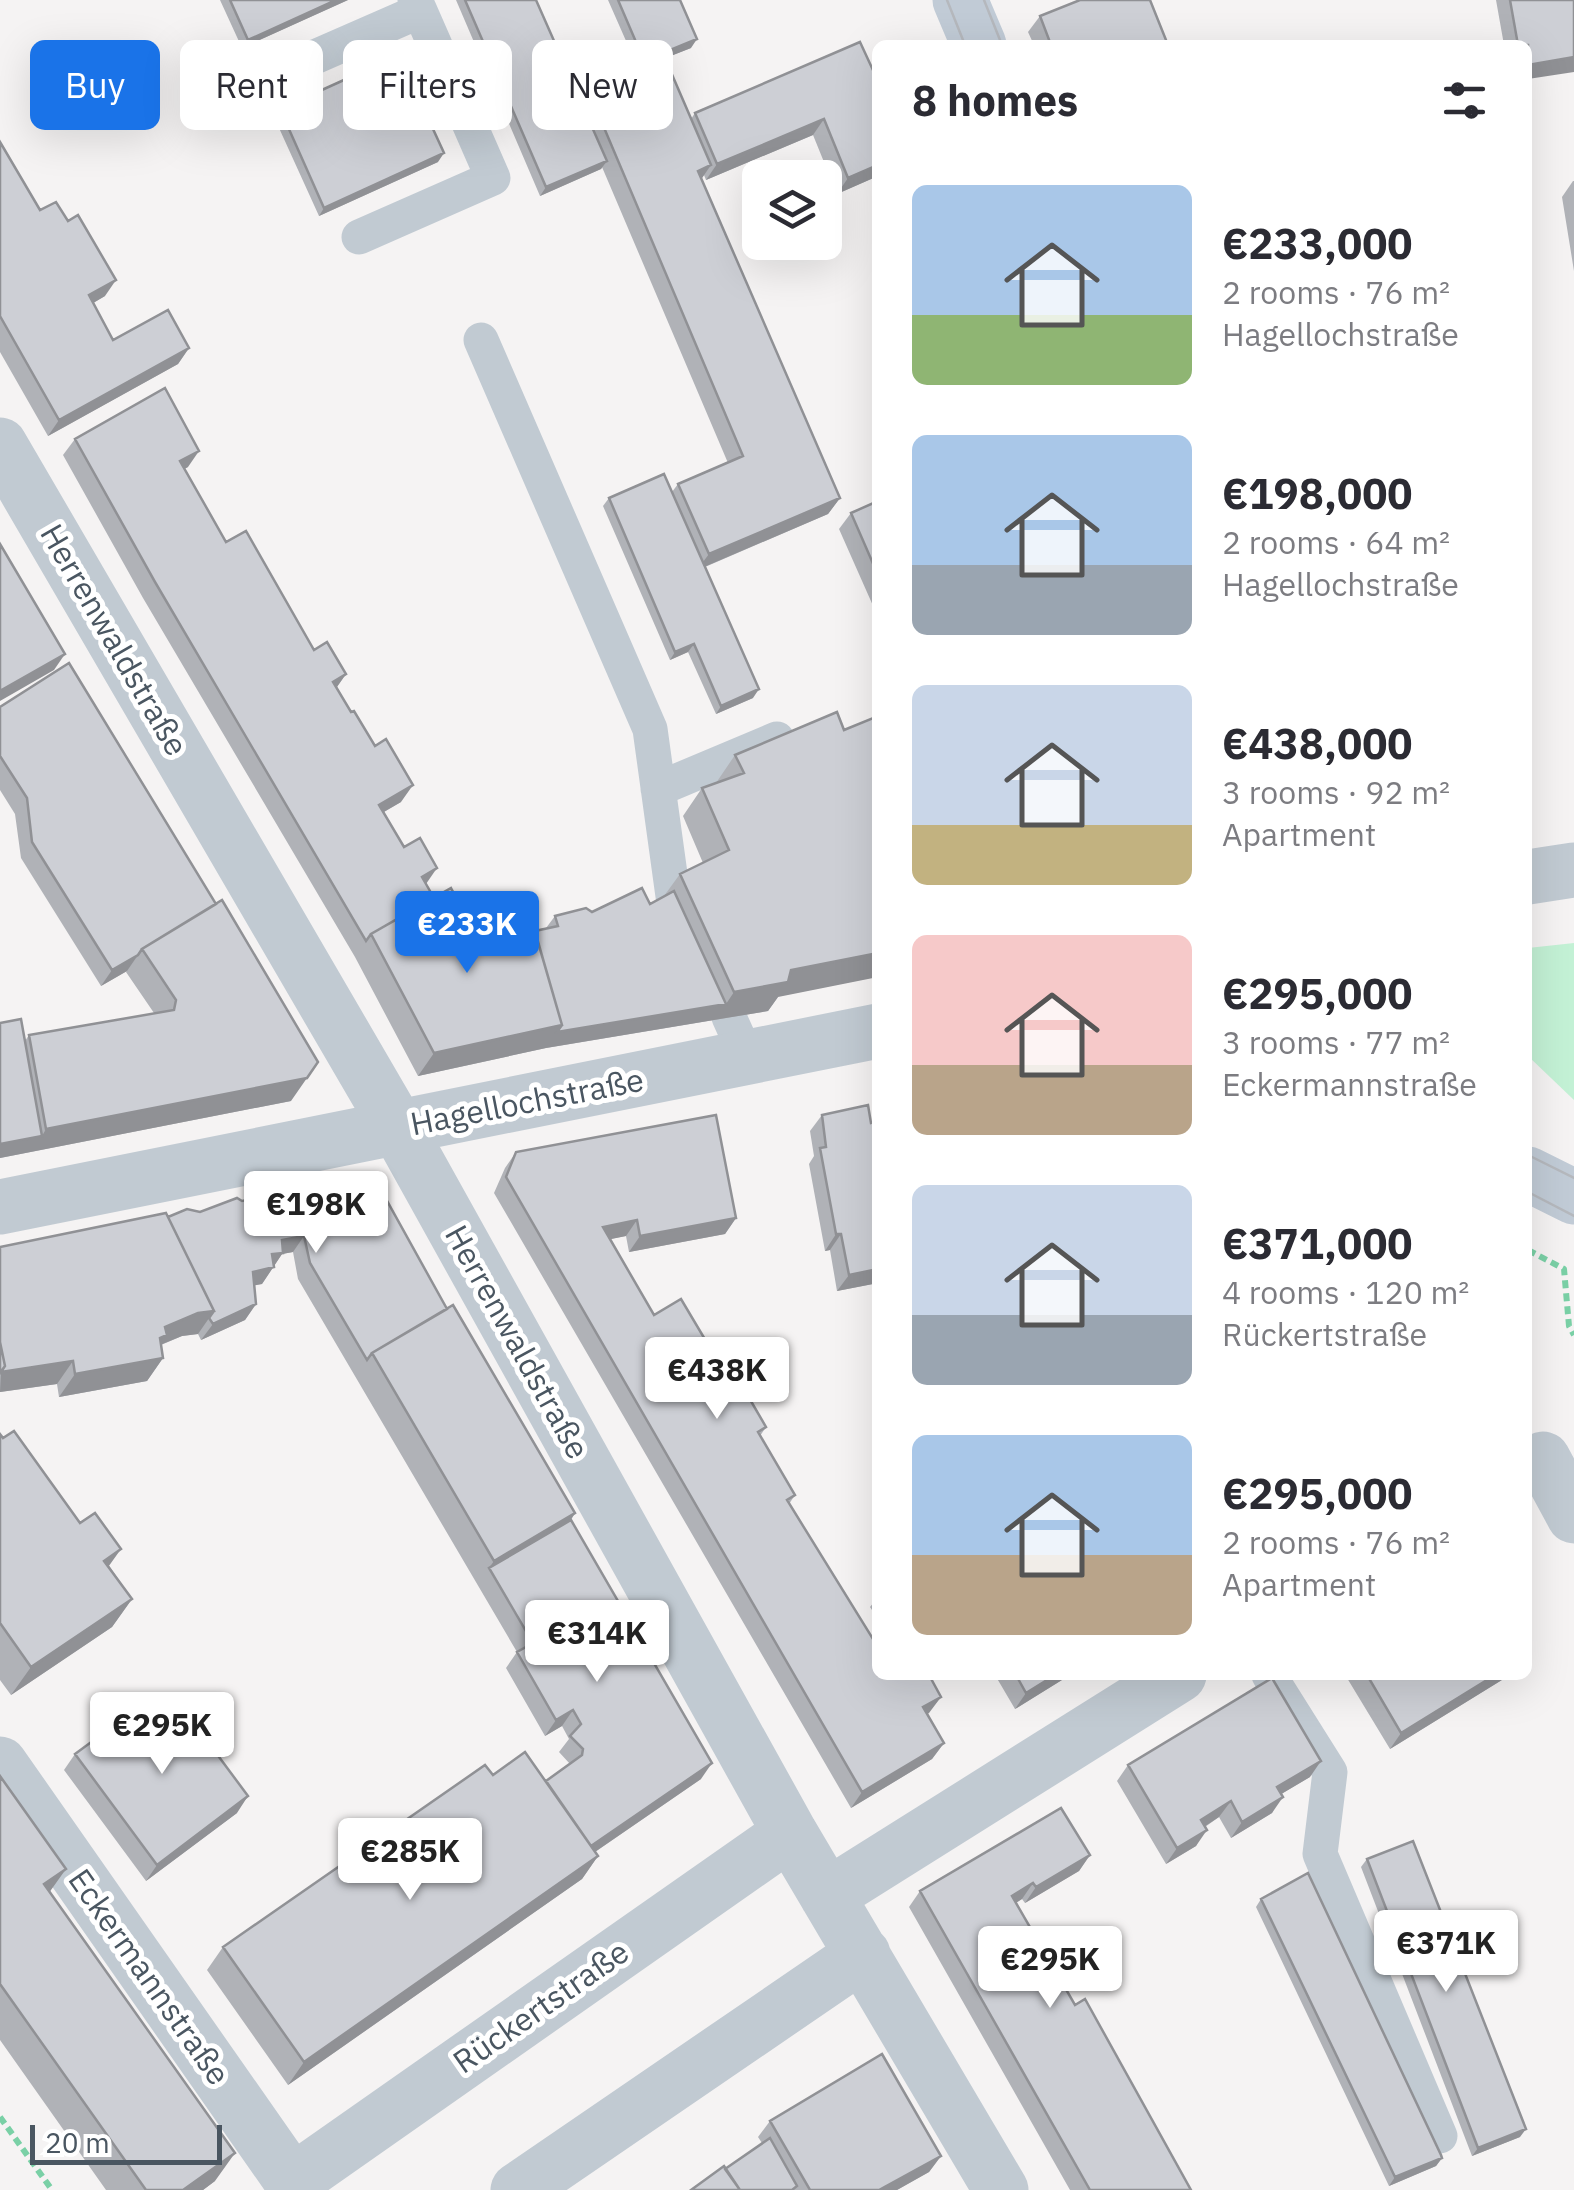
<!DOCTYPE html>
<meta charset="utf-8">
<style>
:root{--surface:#fff;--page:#f7f7f7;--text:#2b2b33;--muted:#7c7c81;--accent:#1a73e8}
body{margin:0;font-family:"IBM Plex Sans",sans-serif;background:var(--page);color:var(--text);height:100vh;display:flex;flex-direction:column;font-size:38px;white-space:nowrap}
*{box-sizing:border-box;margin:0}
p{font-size:32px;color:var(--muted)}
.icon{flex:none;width:55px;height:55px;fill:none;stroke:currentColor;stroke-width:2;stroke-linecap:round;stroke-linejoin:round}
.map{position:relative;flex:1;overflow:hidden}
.details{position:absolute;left:872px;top:40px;width:660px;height:1640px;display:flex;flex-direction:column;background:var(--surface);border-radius:15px;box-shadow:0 10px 40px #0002}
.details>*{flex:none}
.hud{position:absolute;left:30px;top:40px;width:692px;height:90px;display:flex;gap:20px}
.tools{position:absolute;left:742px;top:160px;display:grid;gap:20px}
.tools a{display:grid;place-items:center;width:100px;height:100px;border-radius:15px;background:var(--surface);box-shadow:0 10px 40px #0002;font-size:50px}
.scale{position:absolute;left:30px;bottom:25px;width:192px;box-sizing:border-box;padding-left:10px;border:5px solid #4a5661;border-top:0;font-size:28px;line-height:35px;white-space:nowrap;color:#4a5661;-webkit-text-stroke:8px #fff;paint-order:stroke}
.price{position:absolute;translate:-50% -85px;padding:0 22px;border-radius:10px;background:#fff;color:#222;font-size:32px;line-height:65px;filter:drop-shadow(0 2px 5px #0008)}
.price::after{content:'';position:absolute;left:50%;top:60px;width:30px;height:22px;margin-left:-15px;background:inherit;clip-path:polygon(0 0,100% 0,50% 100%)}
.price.on{background:var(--accent);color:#fff}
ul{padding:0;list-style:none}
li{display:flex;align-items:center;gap:30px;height:250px;padding:0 40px}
li span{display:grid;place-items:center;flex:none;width:280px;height:200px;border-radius:15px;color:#555}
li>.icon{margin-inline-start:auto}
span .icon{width:120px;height:120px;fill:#fffc;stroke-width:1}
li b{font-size:42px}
h2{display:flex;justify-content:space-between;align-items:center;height:120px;padding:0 40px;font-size:42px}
.tag{padding:0 35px;border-radius:15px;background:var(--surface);box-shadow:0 10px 40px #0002;font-size:35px;line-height:90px}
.tag.on{background:var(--accent);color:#fff}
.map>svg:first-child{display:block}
.park{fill:#c3f1d5}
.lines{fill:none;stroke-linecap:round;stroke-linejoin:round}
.path{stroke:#7ad0a6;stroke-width:6;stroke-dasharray:8 5;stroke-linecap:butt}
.lane{stroke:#c1cad2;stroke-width:35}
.street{stroke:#c1cad2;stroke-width:55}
.secondary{stroke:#c1cbd6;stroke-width:55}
.tram{stroke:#b5b8bd;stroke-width:2.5}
.wall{fill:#b0b2b7}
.shaded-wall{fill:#909195}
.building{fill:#cdcfd5;stroke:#909195;stroke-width:2.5}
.labels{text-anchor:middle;stroke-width:10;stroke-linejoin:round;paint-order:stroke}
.street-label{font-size:32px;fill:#4a5661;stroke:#fff}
</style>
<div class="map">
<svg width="1574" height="2190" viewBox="0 0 1574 2190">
<rect width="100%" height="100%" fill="#f5f3f3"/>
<!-- park -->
<path class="park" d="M 1574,943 L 1574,1100 L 1528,1056 L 1528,948 Z"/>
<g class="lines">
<!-- path -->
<path class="path" d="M 1528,1250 L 1564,1269 L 1569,1326 L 1574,1335
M 0,2117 L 52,2190"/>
<!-- lane -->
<path class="lane" d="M 285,70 L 420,11 L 415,0
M 359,237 L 493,178 L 420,11
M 481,340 L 650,729 L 673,896
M 658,789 L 777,739
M 729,1017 L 747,1057
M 1269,1675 L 1330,1772 L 1320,1854 L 1440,2136"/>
<!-- street -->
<path class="street" d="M 0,445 L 398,1128 L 790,1833 L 1001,2190
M 1528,877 L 1574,870
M 0,1207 L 878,1031
M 1543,1459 L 1574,1516
M 0,1764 L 298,2190
M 827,1896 L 1179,1675
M 292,2182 L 790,1833
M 518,2190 L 863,1954"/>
<!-- secondary -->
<path class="secondary" d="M 960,0 L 979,45
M 1528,1174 L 1574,1197"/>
<!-- tram -->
<path class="tram" d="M 947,0 L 965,45
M 984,0 L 1002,45
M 1528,1155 L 1574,1178
M 1528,1192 L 1574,1216"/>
</g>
<!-- wall -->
<path class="wall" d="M 220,0 L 348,0 L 242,48 Z
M 456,0 L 536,0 L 575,89 L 583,78 L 634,59 L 608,0 L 680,0 L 691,48 L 665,58 L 691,119 L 695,113 L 860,42 L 878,176 L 837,194 L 813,135 L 706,180 L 704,175 L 701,179 L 840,498 L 828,514 L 705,567 L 753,698 L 716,714 L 688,652 L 670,660 L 603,506 L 609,498 L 672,492 L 678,484 L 728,463 L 602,167 L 601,169 L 540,196 Z
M 1496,0 L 1574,0 L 1528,45 L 1504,45 Z
M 1040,16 L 1168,45 L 1034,45 L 1028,32 Z
M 280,109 L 438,162 L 319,216 L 274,117 Z
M 0,142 L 40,210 L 105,296 L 93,303 L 113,340 L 189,348 L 178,364 L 48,436 L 0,352 Z
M 1573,181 L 1574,181 L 1574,271 L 1562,197 Z
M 75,439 L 188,467 L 184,469 L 226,542 L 314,650 L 346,674 L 337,687 L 401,802 L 384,812 L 434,898 L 479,940 L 546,928 L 555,916 L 650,904 L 664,896 L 680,874 L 703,863 L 683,816 L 702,788 L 716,783 L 735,755 L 837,712 L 778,997 L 768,1011 L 546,1048 L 418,1076 L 355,957 L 143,598 L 63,455 Z
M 878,501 L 878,617 L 839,529 L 851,513 Z
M 0,707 L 291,1101 L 0,1158 L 0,1023 L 25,1041 L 29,1035 L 154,1013 L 126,972 L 127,971 L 101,986 L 21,858 L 15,814 L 0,790 Z
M 822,1115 L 871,1123 L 878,1121 L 878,1283 L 837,1291 L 830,1250 L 825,1251 L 809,1164 L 814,1156 L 810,1131 Z
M 516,1152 L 736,1218 L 725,1234 L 629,1252 L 626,1236 L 610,1239 L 654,1315 L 766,1427 L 760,1436 L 795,1495 L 789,1504 L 878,1675 L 941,1697 L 927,1714 L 944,1743 L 932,1759 L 851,1808 L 494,1193 L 505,1168 Z
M 237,1198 L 447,1309 L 575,1513 L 571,1520 L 701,1779 L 595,1852 L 598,1856 L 582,1879 L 288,2085 L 207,1970 L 223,1947 L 493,1775 L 546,1781 L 570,1764 L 559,1752 L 569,1739 L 562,1726 L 545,1736 L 506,1668 L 517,1652 L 298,1279 L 293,1252 L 282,1254 L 262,1284 L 254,1285 L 256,1304 L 245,1320 L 201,1340 L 198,1334 L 182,1336 L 161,1345 L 163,1358 L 147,1381 L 59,1397 L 57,1384 L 0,1392 L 0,1247 L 200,1212 Z
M 0,1434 L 80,1523 L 132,1599 L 112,1627 L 11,1695 L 0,1680 Z
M 878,1597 L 878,1619 L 870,1607 Z
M 995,1675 L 1070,1675 L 1015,1709 Z
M 1349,1675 L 1510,1675 L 1390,1749 L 1347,1678 Z
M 75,1754 L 237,1813 L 146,1881 L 64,1770 Z
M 1128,1765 L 1310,1777 L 1281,1794 L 1272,1813 L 1231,1838 L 1219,1817 L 1205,1827 L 1196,1846 L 1166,1864 L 1117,1781 Z
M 0,1776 L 50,1892 L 215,2181 L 203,2190 L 106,2190 L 0,2040 Z
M 1090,1855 L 1079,1871 L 1025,1903 L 1022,1899 L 1016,1903 L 1075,2005 L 1191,2190 L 1070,2190 L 909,1907 L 920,1891 Z
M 1367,1859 L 1520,2137 L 1472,2156 L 1361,1867 Z
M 1261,1899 L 1442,2158 L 1436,2166 L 1389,2186 L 1256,1907 Z
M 770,2121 L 941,2156 L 929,2172 L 897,2190 L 691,2190 L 725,2169 L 762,2143 L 758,2137 Z"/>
<!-- shaded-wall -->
<path class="shaded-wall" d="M 336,0 L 348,0 L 242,48 L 248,40 Z
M 697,39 L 691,48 L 638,69 L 644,61 Z
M 1574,57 L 1574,72 L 1528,79 L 1528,65 Z
M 824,119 L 813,135 L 706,180 L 717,164 Z
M 444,153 L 438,162 L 319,216 L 324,208 Z
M 607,161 L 601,169 L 540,196 L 546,187 Z
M 711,165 L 700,181 L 698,171 Z
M 878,165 L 878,176 L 837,194 L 848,178 Z
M 116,280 L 105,296 L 78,312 L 89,295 Z
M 189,348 L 178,364 L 48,436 L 59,420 Z
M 199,451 L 188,467 L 169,477 L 180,461 Z
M 840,498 L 828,514 L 697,570 L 709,554 Z
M 694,644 L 688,652 L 670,660 L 675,652 Z
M 65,654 L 54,670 L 0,701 L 0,691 Z
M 346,674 L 334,691 L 333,682 Z
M 759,689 L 753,698 L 716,714 L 721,706 Z
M 413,785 L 401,802 L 368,821 L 379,805 Z
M 437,868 L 426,884 L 422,877 Z
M 878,953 L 878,977 L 778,997 L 768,1011 L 546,1048 L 557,1032 L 726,1004 L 734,992 L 791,970 Z
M 138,955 L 127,971 L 101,986 L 112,970 Z
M 562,1025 L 546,1048 L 418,1076 L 434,1053 Z
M 307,1078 L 291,1101 L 0,1158 L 0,1144 L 42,1136 L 46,1129 Z
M 736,1218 L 725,1234 L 629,1252 L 640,1236 Z
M 637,1220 L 626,1236 L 592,1243 L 603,1227 Z
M 836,1234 L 841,1234 L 830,1250 L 825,1251 Z
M 304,1236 L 293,1252 L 282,1254 L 262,1284 L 242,1288 L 253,1272 L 282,1240 Z
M 878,1269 L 878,1283 L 837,1291 L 849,1275 Z
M 256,1304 L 245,1320 L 201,1340 L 213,1324 Z
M 214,1311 L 198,1334 L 182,1336 L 160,1345 L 151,1358 L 165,1327 L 198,1313 Z
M 163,1358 L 147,1381 L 59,1397 L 75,1374 Z
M 73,1361 L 57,1384 L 0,1392 L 1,1372 Z
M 575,1513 L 560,1536 L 489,1568 L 494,1561 Z
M 121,1549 L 101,1577 L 104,1561 Z
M 132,1599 L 112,1627 L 11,1695 L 31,1667 Z
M 1055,1675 L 1070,1675 L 1015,1709 L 1026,1693 Z
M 1495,1675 L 1510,1675 L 1390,1749 L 1401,1733 Z
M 941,1697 L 929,1713 L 912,1723 L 923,1707 Z
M 573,1710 L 562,1726 L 545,1736 L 556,1720 Z
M 944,1743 L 932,1759 L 851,1808 L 862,1792 Z
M 1321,1761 L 1310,1777 L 1266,1803 L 1277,1787 Z
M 712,1763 L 701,1779 L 573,1867 L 584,1851 Z
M 248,1796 L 237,1813 L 146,1881 L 157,1865 Z
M 1283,1797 L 1272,1813 L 1231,1838 L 1242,1822 Z
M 1231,1801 L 1219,1817 L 1190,1836 L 1201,1820 Z
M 1207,1830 L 1196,1846 L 1166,1864 L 1177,1848 Z
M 1090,1855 L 1079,1871 L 1025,1903 L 1036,1887 Z
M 598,1856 L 582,1879 L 288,2085 L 304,2062 Z
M 66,1869 L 46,1897 L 44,1884 Z
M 1033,1883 L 1022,1899 L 1001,1912 L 1012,1896 Z
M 1526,2129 L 1520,2137 L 1472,2156 L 1478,2148 Z
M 235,2153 L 215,2181 L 203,2190 L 183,2190 Z
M 941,2156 L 929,2172 L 897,2190 L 879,2190 Z
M 1442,2158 L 1436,2166 L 1389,2186 L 1395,2177 Z"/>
<!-- building -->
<path class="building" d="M 230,0 L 336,0 L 248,40 Z
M 465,0 L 536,0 L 607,161 L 546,187 Z
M 618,0 L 680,0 L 697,39 L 663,53 L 661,49 L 642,56 Z
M 1080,0 L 1150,0 L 1168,45 L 1051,45 L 1040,16 Z
M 1510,0 L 1574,0 L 1574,57 L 1528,65 L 1528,45 L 1518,45 Z
M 860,42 L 878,81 L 878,165 L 848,178 L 824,119 L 717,164 L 695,113 Z
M 661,49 L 711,165 L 698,171 L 840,498 L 709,554 L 678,484 L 743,456 L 583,78 Z
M 399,55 L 444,153 L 324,208 L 280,109 Z
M 0,142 L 40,210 L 56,202 L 68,221 L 78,215 L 116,280 L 89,295 L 113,340 L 168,310 L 189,348 L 59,420 L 0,316 Z
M 165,388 L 199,451 L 180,461 L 226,542 L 246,531 L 314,650 L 327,642 L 346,674 L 333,682 L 351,712 L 354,711 L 375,746 L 386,739 L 413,785 L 379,805 L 404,847 L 420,838 L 437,868 L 422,877 L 434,898 L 371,934 L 366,941 L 155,582 L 75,439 Z
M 664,474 L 759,689 L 721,706 L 694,644 L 675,652 L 609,498 Z
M 878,501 L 878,575 L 851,513 Z
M 0,544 L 65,654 L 0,691 Z
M 69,663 L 216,904 L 142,949 L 138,955 L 112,970 L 32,842 L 27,798 L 0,756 L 0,707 Z
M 837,712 L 844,730 L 878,716 L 878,953 L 791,970 L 788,982 L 734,992 L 680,874 L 729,850 L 702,788 L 744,773 L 735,755 Z
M 451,888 L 479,940 L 533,925 L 562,1025 L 434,1053 L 371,934 Z
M 642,888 L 650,904 L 674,891 L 726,1004 L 557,1032 L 562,1025 L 535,931 L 558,926 L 555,916 L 586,908 L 592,912 Z
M 222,900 L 318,1062 L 307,1078 L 46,1129 L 29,1035 L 174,1010 L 176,1000 L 142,949 Z
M 21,1019 L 42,1136 L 0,1144 L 0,1023 Z
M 868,1105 L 871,1123 L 878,1121 L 878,1269 L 849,1275 L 841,1234 L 836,1234 L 820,1148 L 826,1147 L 822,1115 Z
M 716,1115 L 736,1218 L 640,1236 L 637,1220 L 603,1227 L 654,1315 L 681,1299 L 741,1400 L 748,1396 L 766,1427 L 758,1432 L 795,1495 L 787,1500 L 878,1647 L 878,1675 L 895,1675 L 896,1677 L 898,1675 L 929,1675 L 941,1697 L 923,1707 L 944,1743 L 862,1792 L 506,1177 L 516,1152 Z
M 367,1176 L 376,1181 L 447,1309 L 372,1353 L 367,1360 L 310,1263 L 304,1236 L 282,1240 L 283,1253 L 272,1254 L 274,1267 L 253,1272 L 256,1304 L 213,1324 L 209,1318 L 214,1311 L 168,1217 L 187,1209 L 200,1212 L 237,1198 L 242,1201 Z
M 166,1213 L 214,1311 L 198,1313 L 165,1327 L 167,1335 L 160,1338 L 163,1358 L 75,1374 L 73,1361 L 1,1372 L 5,1366 L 0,1342 L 0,1247 Z
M 453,1305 L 575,1513 L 494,1561 L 372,1353 Z
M 0,1342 L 5,1366 L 0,1373 Z
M 14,1431 L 80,1523 L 95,1513 L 121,1549 L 104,1561 L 132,1599 L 31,1667 L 0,1623 L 0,1434 L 3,1438 Z
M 571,1520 L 712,1763 L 591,1846 L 546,1781 L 582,1755 L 583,1749 L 570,1736 L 581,1724 L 573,1710 L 556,1720 L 517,1652 L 533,1643 L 489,1568 Z
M 1016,1675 L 1055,1675 L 1026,1693 Z
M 1367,1675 L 1495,1675 L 1401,1733 Z
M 1272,1678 L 1321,1761 L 1277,1787 L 1283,1797 L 1242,1822 L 1231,1801 L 1201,1820 L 1207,1830 L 1177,1848 L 1128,1765 Z
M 176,1699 L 248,1796 L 157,1865 L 75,1754 L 147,1701 L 156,1714 Z
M 525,1752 L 598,1856 L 304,2062 L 223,1947 L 485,1765 L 493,1775 Z
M 0,1776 L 66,1869 L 44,1884 L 235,2153 L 183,2190 L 146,2190 L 0,1984 Z
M 1061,1808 L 1090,1855 L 1036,1887 L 1033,1883 L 1012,1896 L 1075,2005 L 1085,1999 L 1191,2190 L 1090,2190 L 920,1891 Z
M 1413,1841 L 1526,2129 L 1478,2148 L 1367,1859 Z
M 1308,1873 L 1441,2155 L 1442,2158 L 1395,2177 L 1261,1899 Z
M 882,2054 L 941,2156 L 879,2190 L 810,2190 L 770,2121 Z
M 770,2138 L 797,2186 L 792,2190 L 740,2190 L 725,2169 Z
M 724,2166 L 740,2190 L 691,2190 Z"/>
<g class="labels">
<!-- street labels -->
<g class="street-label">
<text transform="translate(114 640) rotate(60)" y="11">Herrenwaldstraße</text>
<text transform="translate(527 1102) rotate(-11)" y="11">Hagellochstraße</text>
<text transform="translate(517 1342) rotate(61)" y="11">Herrenwaldstraße</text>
<text transform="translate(149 1977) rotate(55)" y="11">Eckermannstraße</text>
<text transform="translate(541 2007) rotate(-35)" y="11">Rückertstraße</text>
</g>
</g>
</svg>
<div class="tools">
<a><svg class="icon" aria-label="layers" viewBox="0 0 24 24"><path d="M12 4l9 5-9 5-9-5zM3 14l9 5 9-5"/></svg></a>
</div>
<div class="scale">20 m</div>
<b class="price on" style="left:467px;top:976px">€233K</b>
<b class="price" style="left:316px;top:1256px">€198K</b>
<b class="price" style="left:717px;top:1422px">€438K</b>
<b class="price" style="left:597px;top:1685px">€314K</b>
<b class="price" style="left:162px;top:1777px">€295K</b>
<b class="price" style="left:410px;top:1903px">€285K</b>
<b class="price" style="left:1446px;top:1995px">€371K</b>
<b class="price" style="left:1050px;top:2011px">€295K</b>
<div class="hud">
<a class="tag on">Buy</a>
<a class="tag">Rent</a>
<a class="tag">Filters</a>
<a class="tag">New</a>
</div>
<section class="details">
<h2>8 homes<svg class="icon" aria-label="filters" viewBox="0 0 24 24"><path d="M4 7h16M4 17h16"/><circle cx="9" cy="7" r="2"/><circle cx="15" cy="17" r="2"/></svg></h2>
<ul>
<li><span style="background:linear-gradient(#a9c7e8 65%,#8fb573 0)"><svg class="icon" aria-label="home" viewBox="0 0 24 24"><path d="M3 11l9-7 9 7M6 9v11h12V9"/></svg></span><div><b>€233,000</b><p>2 rooms · 76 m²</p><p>Hagellochstraße</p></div></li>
<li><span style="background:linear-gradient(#a9c7e8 65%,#9aa5b1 0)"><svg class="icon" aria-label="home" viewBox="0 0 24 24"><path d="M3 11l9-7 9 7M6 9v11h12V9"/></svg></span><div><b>€198,000</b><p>2 rooms · 64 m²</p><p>Hagellochstraße</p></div></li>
<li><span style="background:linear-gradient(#c9d6e8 70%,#c2b280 0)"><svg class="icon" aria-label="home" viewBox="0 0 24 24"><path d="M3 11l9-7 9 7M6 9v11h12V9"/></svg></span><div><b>€438,000</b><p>3 rooms · 92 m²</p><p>Apartment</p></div></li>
<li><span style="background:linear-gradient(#f6c9c9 65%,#b9a48a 0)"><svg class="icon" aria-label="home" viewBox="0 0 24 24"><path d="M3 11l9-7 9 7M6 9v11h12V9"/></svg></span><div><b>€295,000</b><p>3 rooms · 77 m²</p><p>Eckermannstraße</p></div></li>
<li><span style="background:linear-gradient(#c9d6e8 65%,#9aa5b1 0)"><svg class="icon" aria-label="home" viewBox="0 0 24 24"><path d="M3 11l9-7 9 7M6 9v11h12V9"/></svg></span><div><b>€371,000</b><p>4 rooms · 120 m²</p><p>Rückertstraße</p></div></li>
<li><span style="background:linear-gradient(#a9c7e8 60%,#b9a48a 0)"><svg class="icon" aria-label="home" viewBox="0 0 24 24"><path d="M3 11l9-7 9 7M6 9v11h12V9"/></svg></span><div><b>€295,000</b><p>2 rooms · 76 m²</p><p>Apartment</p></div></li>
</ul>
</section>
</div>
